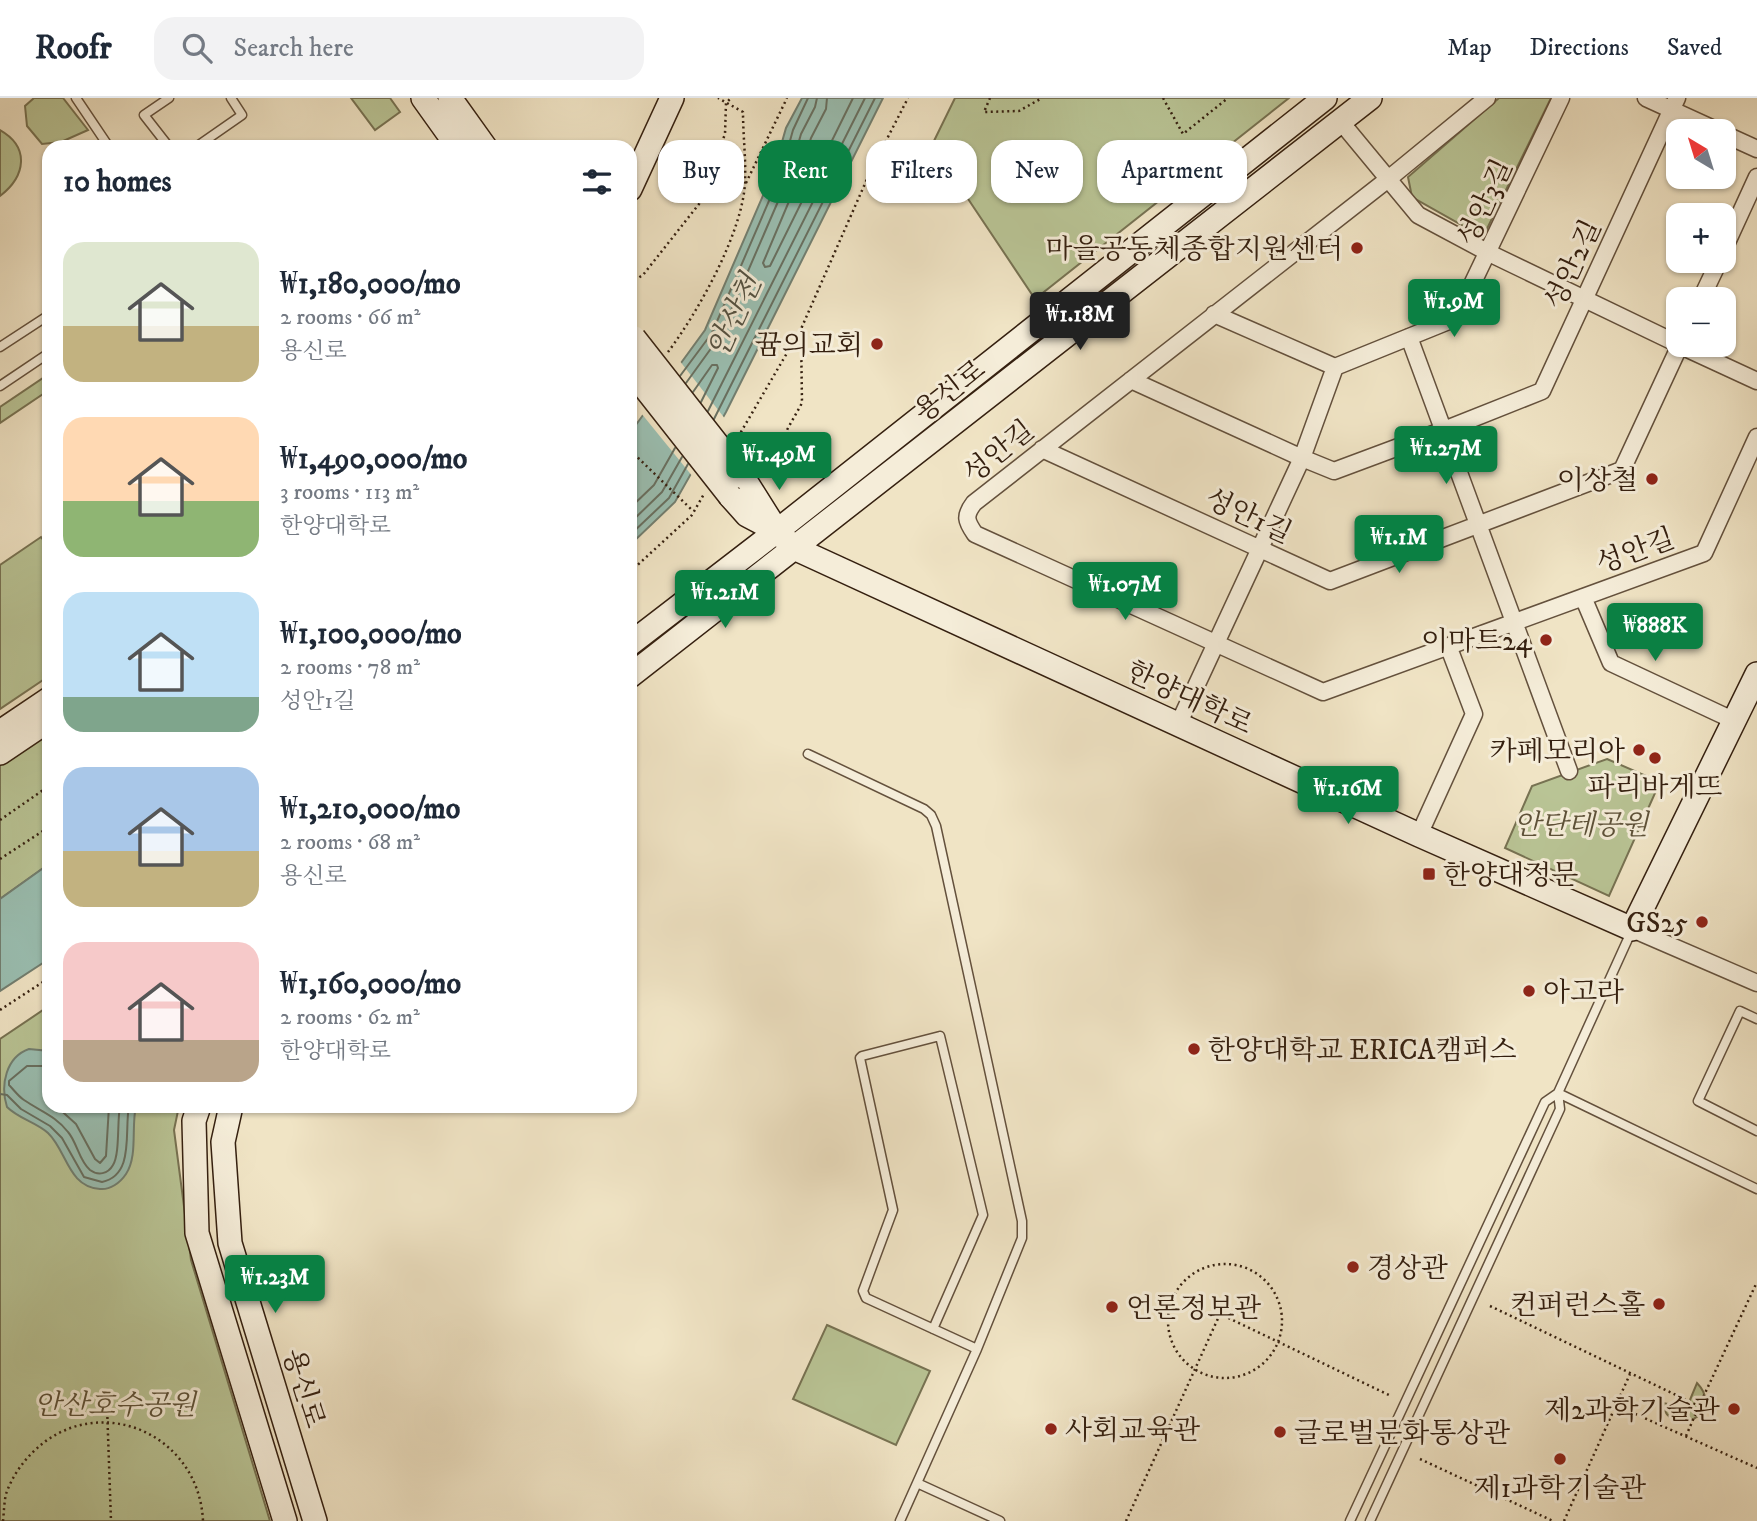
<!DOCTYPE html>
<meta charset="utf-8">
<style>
:root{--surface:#fff;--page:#f2f2f3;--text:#1f2937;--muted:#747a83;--line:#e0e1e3;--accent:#0b8043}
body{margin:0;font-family:"IM FELL DW Pica","Noto Serif KR",serif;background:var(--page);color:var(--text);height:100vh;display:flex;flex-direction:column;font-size:26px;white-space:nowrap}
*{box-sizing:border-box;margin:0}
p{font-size:23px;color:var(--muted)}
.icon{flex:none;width:38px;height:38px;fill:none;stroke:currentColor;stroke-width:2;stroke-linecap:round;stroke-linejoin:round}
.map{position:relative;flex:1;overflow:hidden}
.side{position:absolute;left:42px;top:42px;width:595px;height:973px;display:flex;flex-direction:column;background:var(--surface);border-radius:21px;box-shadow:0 2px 5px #0004}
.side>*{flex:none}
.top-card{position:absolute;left:658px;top:42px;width:665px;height:63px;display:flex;gap:14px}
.needle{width:46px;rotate:322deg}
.buttons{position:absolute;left:1666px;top:21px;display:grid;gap:14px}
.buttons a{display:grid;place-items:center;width:70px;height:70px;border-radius:14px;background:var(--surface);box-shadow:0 2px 5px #0004;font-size:35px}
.price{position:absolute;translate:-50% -60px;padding:0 16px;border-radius:7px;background:var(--accent);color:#fff;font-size:23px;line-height:46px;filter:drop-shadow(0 2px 4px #0008)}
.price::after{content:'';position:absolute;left:50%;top:42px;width:21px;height:16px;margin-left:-10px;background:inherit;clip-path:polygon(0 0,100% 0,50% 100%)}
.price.on{background:#222;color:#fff}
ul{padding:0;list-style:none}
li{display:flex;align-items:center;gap:21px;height:175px;padding:0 21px}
li span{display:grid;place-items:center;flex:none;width:196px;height:140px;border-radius:21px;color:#555}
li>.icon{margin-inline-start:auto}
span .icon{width:84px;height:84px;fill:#fffc;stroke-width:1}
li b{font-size:30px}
h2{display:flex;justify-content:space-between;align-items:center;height:84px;padding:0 21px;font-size:30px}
.chip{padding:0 24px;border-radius:21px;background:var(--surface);box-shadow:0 2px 5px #0004;font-size:24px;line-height:63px}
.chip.on{background:var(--accent);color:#fff}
header{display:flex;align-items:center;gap:42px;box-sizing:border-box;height:98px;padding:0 35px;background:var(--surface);border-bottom:2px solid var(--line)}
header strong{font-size:33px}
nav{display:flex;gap:38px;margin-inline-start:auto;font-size:24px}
.search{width:490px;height:63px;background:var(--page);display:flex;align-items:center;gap:18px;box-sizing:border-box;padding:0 24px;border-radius:21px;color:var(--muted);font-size:26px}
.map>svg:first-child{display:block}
.green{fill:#b9c495;stroke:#777252;stroke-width:2}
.water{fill:#9abfb2;stroke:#727f71;stroke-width:2}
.pier{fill:#f0e4c5}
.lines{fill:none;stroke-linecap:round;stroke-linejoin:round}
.shore{stroke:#687061;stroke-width:2}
.lane-casing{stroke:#64513d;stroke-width:11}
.street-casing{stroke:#64513d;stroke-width:19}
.secondary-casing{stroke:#352010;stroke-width:26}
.path{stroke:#352010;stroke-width:2.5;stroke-dasharray:2 3.5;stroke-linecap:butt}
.lane{stroke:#f5edd9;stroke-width:8}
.street{stroke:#f5edd9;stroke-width:16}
.secondary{stroke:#f5edd9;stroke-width:23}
.secondary-bridge-casing{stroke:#352010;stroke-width:26;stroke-linecap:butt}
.secondary-bridge{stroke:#f5edd9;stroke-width:23}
.poi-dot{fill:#8f2418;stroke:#f5edd9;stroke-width:2.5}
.labels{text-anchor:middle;stroke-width:6;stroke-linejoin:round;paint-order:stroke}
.street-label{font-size:28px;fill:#352010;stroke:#f5edd9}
.poi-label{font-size:28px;fill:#352010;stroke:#f5edd9;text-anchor:end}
.park-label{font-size:28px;font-style:italic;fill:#5d5138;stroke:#f5edd9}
.water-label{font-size:30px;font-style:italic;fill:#535041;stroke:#f5edd9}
</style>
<header>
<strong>Roofr</strong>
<div class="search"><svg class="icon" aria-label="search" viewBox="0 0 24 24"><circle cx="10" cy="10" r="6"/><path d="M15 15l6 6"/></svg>Search here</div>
<nav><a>Map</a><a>Directions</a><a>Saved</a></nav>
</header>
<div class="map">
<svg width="1757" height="1423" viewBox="0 0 1757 1423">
<rect width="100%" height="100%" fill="#f0e4c5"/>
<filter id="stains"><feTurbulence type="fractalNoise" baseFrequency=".00286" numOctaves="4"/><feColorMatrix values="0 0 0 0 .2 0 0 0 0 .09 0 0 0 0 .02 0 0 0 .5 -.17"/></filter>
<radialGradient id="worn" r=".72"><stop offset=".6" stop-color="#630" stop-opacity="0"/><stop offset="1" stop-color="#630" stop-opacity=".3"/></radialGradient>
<!-- green -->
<path class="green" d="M 34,0 L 63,0 L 88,32 L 61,44 L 42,46 L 27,28 L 25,8 Z
M 351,0 L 390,0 L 400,14 L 375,32 Z
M 955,0 L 1289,0 L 1035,201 L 932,47 Z
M 1499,0 L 1551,0 L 1483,139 L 1412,99 L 1408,79 Z
M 0,32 C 30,49 26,78 0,98 Z
M 49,276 L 49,292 L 0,325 L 0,309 Z
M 41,439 L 49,450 L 49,578 L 0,611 L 0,467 Z
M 49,634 L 49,766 L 0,801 L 0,667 Z
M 1607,661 L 1660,684 L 1609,798 L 1505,750 L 1532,688 Z
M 49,908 L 49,1008 L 179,1008 L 174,1032 L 191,1162 L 270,1423 L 0,1423 L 0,941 Z
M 827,1227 L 930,1273 L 896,1347 L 793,1301 Z
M 1697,1285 C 1726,1315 1671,1344 1662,1305 L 1687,1309 Z"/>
<!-- water -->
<path class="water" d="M 802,0 L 883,0 L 726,314 L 675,404 L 630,447 L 630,335 L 705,232 L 774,72 L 786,30 Z
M 49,766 L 49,861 L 0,893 L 0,801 Z
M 29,951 L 49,953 L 49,1008 L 136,1008 C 131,1029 138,1058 126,1076 C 120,1085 110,1092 100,1091 C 68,1089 67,1053 48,1035 C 36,1024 19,1021 7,1009 C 0,987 6,959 29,951 Z"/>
<!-- pier -->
<path class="pier" d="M 679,262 L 726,322 L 693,379 L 641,315 Z"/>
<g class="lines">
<!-- shore -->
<path class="shore" d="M 827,0 L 826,11 L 811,40 L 798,82 L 763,165 L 765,169 L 770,168 L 853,0
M 680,278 L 712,235 L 781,75 L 793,32 L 808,0
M 686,285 L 720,238 L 789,78 L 801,36 L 815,9 L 817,0
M 693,294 L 712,267 L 717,267 L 718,270 L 701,304
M 708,313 L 865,0
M 714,321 L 875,0
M 630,410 L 654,387 L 675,350
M 630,425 L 662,394 L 682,359
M 630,437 L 669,400 L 688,366
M 49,968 L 27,968 L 9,983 L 9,987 C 14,992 18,998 24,1002 C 40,1013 56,1018 68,1034 C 77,1044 79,1063 90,1072 C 98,1078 108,1076 113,1067 C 120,1056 117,1023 120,1008
M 0,996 L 7,997 L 21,1011 L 50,1028 L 62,1040 L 84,1079 L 102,1084 C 135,1077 124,1033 129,1008
M 56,1008 L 76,1026 L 95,1061 L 100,1065 L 106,1058 L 109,1008"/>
<!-- lane casing -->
<g class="lane-casing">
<path id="lane" d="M 76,0 L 109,49
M 169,0 L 144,17 L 169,49
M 196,49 L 242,17 L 231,0
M 0,249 L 49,217
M 0,288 L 49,255
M 808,656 L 924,711 L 931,717 L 936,728 L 1022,1123 L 1022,1140 L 977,1251 L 900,1423
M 1632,832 L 1558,995 L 1757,1091
M 1757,921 L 1740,913 L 1698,1003 L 1757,1033
M 933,1231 L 983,1117 L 940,938 L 862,958 L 860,960 L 893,1112 L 863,1193 L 866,1200 L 977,1251
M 917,1385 L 1000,1423
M 1350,1423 L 1545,1004 L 1558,995 L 1560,1011 L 1370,1423"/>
</g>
<!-- street casing -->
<g class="street-casing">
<path id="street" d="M 1487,0 L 1387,82 L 974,405 C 964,418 966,423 975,436 L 1323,594 L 1704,455 L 1757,339
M 1646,0 L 1718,33
M 1341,24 L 1418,117 L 1489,155 L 1678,246
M 1724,36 L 1757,51
M 1724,151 L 1757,79
M 1701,201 L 1719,163
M 1214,216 L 1335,269 L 1456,220 L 1561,0
M 1409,239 L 1569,673
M 1679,247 L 1757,283
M 1131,282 L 1302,360 L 1334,373 L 1444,332 L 1542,293 L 1677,0
M 1042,351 L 1330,483 L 1622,372 L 1680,247
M 1583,499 L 1611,565 L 1735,623
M 1178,627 L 1302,360 L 1335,269
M 1419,737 L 1474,616 L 1449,550
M 1632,831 L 1757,885"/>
</g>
<!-- secondary casing -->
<g class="secondary-casing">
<path id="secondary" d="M 423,0 L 458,49
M 450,0 L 485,49
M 630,91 L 672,0
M 743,379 L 777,433 L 794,450 L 1419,737 L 1632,831 L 1757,576
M 730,398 L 747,417 L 777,433
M 630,546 L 777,433 L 1325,0
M 630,578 L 1370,0
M 0,634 L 49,601
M 0,655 L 49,622
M 199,1008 L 194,1023 L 197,1135 L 285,1423
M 231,1008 L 223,1044 L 230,1145 L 315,1423"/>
</g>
<!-- path -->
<path class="path" d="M 990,0 L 984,14 L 1019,13 L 1042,0
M 1163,0 L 1183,36 L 1228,0
M 746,85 L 787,0
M 630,185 L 643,177 L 699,106 L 725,36 L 726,5 L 731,0
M 668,254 C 698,214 743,134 745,84 C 746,61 743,37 743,14 L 718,0
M 738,339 L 801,231 L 871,72 L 908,0
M 630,352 L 693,413
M 763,375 L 802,305 L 801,235
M 630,474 L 692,417 L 704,396
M 0,722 L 49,688
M 0,761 L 49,729
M 0,912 L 49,880
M1168 1223a57 57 0 1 1 114 0a57 57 0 1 1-114 0Z
M 1490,1208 L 1699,1308 L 1757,1184
M 1615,1307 L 1757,1370
M 107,1308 L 111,1423
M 1686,1338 L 1699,1308
M 1420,1361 L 1553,1423
M 3,1423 C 4,1414 4,1405 6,1396 C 11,1381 21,1366 32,1355 C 95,1291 199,1334 203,1423
M 1126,1423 L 1220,1216 L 1389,1297
M 1564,1423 L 1630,1276"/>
<!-- lane -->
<use href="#lane" class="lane"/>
<!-- street -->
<use href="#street" class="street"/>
<!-- secondary -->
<use href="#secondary" class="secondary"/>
<!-- secondary-bridge casing -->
<g class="secondary-bridge-casing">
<path id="secondary-bridge" d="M 634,240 L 743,379
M 630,271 L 730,398"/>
</g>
<!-- secondary-bridge -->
<use href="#secondary-bridge" class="secondary-bridge"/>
</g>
<!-- markers -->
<g class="poi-dot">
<circle cx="1357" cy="150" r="7"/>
<circle cx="877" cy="246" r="7"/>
<circle cx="1652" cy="381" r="7"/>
<circle cx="1546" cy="542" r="7"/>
<circle cx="1639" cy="652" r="7"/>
<circle cx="1655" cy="660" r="7"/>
<rect x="1422" y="769" width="14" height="14" rx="3.5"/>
<circle cx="1702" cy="824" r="7"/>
<circle cx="1529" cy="893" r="7"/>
<circle cx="1194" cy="951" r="7"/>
<circle cx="1353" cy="1169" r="7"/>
<circle cx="1659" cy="1206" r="7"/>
<circle cx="1112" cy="1209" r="7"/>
<circle cx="1734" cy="1311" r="7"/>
<circle cx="1051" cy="1331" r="7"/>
<circle cx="1280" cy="1334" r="7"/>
<circle cx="1560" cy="1361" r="7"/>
</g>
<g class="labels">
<!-- street labels -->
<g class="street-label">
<text transform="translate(1484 104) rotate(-65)" y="10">성안3길</text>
<text transform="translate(1572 166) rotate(-65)" y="10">성안2길</text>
<text transform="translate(949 292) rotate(-38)" y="10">용신로</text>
<text transform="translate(998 353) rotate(-39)" y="10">성안길</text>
<text transform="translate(1249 417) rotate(25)" y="10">성안1길</text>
<text transform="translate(1635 452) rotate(-20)" y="10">성안길</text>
<text transform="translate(1190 599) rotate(25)" y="10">한양대학로</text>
<text transform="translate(305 1290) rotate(73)" y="10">용신로</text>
</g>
<!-- poi labels -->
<g class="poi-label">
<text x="1343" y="160">마을공동체종합지원센터</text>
<text x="863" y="256">뀸의교회</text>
<text x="1638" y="391">이상철</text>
<text x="1532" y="552">이마트24</text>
<text x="1625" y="662">카페모리아</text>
<text x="1655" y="698" text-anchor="middle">파리바게뜨</text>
<text x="1443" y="786" text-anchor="start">한양대정문</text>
<text x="1688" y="834">GS25</text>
<text x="1543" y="903" text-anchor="start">아고라</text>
<text x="1208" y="961" text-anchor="start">한양대학교 ERICA캠퍼스</text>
<text x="1367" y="1179" text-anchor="start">경상관</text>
<text x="1645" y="1216">컨퍼런스홀</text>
<text x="1126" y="1219" text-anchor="start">언론정보관</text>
<text x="1720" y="1321">제2과학기술관</text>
<text x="1065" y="1341" text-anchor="start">사회교육관</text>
<text x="1294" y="1344" text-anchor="start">글로벌문화통상관</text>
<text x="1560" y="1399" text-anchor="middle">제1과학기술관</text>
</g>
<!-- park labels -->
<g class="park-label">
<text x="1581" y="736">안단테공원</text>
<text x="115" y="1316">안산호수공원</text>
</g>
<!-- water labels -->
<g class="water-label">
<text transform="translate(734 218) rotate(-65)" y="10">안산천</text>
</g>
</g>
<rect width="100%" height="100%" filter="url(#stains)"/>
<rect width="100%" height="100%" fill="url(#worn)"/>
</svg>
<div class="buttons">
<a><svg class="needle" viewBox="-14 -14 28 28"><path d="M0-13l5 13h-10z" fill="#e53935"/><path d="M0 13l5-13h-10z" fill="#747a83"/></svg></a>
<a>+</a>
<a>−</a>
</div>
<b class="price" style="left:1454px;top:241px">₩1.9M</b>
<b class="price on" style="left:1080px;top:254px">₩1.18M</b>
<b class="price" style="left:1446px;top:388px">₩1.27M</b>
<b class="price" style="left:779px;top:394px">₩1.49M</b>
<b class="price" style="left:1399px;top:477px">₩1.1M</b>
<b class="price" style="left:1125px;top:524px">₩1.07M</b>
<b class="price" style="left:725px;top:532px">₩1.21M</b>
<b class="price" style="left:1655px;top:565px">₩888K</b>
<b class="price" style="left:1348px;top:728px">₩1.16M</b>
<b class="price" style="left:275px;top:1217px">₩1.23M</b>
<div class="top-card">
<a class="chip">Buy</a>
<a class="chip on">Rent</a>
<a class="chip">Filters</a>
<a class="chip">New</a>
<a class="chip">Apartment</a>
</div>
<section class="side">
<h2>10 homes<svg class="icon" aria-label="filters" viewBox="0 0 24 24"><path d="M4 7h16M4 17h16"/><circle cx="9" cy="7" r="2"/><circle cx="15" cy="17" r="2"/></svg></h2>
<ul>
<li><span style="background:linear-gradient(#dfe7d0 60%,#c2b280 0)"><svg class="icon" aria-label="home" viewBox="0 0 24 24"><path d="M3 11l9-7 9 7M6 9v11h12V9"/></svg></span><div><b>₩1,180,000/mo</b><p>2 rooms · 66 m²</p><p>용신로</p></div></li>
<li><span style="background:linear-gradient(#ffd9b3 60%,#8fb573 0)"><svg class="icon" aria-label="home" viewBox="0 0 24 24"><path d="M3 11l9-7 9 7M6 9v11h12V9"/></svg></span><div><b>₩1,490,000/mo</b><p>3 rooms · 113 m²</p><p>한양대학로</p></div></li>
<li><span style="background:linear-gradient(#bfe0f5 75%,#7fa58c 0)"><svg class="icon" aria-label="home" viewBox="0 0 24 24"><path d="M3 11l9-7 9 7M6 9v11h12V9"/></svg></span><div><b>₩1,100,000/mo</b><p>2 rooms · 78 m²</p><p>성안1길</p></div></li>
<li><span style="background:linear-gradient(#a9c7e8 60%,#c2b280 0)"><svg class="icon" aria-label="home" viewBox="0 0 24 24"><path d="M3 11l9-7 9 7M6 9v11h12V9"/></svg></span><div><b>₩1,210,000/mo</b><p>2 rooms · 68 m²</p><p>용신로</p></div></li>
<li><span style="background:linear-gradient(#f6c9c9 70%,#b9a48a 0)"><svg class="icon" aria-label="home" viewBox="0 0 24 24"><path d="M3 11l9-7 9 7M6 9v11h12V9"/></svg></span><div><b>₩1,160,000/mo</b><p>2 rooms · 62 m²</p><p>한양대학로</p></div></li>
</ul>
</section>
</div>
